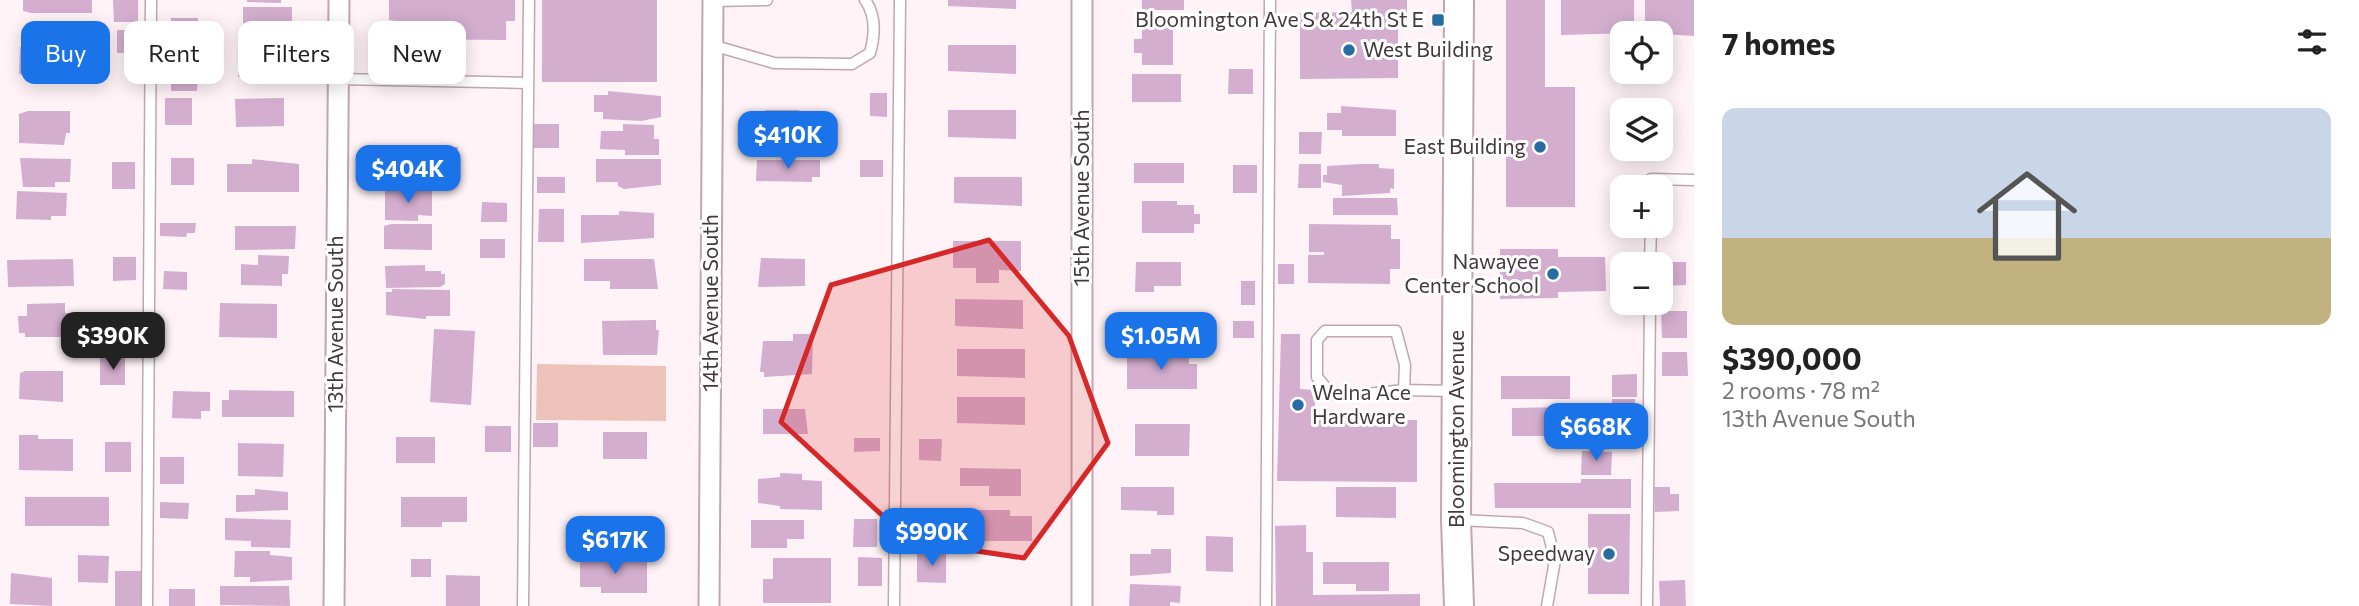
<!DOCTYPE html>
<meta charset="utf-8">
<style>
:root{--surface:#fff;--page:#f2f2f2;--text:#222;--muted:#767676;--accent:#1a73e8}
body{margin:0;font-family:Commissioner,sans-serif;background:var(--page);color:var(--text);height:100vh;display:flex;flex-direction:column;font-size:26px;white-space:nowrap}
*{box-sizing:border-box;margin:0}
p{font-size:23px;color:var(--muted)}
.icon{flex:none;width:38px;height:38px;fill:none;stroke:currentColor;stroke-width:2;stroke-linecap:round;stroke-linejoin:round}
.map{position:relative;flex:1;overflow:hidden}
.sheet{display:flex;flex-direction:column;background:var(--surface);width:665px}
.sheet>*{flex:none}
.banner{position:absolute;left:21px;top:21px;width:665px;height:63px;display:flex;gap:14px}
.tools{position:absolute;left:1610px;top:21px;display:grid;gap:14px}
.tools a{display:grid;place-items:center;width:63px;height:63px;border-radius:14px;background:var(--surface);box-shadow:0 4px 18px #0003;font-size:35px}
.price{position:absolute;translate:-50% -60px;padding:0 16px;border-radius:14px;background:var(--accent);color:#fff;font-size:23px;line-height:46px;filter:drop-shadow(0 2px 4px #0008)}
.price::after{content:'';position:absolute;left:50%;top:42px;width:21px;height:16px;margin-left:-10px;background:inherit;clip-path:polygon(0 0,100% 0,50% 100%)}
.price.current{background:#222;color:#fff}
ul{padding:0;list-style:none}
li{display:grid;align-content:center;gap:14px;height:371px;padding:0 28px}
li span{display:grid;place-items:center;height:217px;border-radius:14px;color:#555}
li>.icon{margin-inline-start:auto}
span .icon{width:126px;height:126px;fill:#fffc;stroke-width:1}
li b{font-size:30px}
h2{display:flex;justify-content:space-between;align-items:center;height:84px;padding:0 28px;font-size:30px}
.pill{padding:0 24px;border-radius:14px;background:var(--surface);box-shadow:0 4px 18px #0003;font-size:24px;line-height:63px}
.pill.current{background:var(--accent);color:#fff}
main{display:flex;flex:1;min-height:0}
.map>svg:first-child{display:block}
.green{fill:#edc3b9}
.building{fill:#d4aecf}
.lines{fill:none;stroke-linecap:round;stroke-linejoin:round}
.lane-casing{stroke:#c1a6b1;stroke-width:13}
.street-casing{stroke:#c1a6b1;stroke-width:23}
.secondary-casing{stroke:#c1a6b1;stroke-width:32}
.lane{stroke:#fff;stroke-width:10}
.street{stroke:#fff;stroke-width:19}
.secondary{stroke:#fff;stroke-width:28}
.marked{fill:#d62828;fill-opacity:0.2;stroke:#d62828;stroke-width:5;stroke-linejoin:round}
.poi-dot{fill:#286ca1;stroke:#fff;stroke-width:2.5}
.labels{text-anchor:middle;stroke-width:6;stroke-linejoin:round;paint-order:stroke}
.poi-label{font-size:21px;fill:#43383c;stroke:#fff;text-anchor:end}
.street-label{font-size:21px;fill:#43383c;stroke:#fff}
</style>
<main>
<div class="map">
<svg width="1694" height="606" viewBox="0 0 1694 606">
<rect width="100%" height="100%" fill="#fff3f8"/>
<!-- green -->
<path class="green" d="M 537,364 L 666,366 L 666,421 L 536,420 Z"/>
<!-- building -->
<path class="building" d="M 23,0 L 92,0 L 92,13 L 31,13 L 23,11 Z
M 113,0 L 138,0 L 138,22 L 114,22 Z
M 247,0 L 281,0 L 281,3 L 247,2 Z
M 389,0 L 515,0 L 515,21 L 506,21 L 506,40 L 396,39 L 396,21 L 389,20 Z
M 542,0 L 657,0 L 657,82 L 542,82 Z
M 948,0 L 1016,0 L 1016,9 L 948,6 Z
M 1142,0 L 1184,0 L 1184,10 L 1142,10 Z
M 1351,0 L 1407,0 L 1407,22 L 1398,22 L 1398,78 L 1300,79 L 1300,13 L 1352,12 Z
M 1506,0 L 1545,0 L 1545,87 L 1575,87 L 1575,207 L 1506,207 Z
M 1561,0 L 1634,0 L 1634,33 L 1561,35 Z
M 1645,0 L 1694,0 L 1694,36 L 1645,33 Z
M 243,7 L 292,7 L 292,37 L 243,40 Z
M 171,18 L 198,18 L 198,43 L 171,43 Z
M 1142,23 L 1173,23 L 1173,65 L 1142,65 L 1142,53 L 1134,53 L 1134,39 L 1142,39 Z
M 117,30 L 142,30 L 142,53 L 117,53 Z
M 44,43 L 95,44 L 94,80 L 44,79 L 19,74 L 20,47 L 44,46 Z
M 948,45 L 1016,45 L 1016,74 L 948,71 Z
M 238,50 L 295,51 L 295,75 L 238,77 Z
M 171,66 L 198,66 L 197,91 L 171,91 Z
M 1229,69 L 1253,69 L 1253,94 L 1228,94 Z
M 1132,74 L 1181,74 L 1181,102 L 1132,102 Z
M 608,91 L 661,96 L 661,117 L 641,121 L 603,119 L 603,112 L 594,112 L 594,95 L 608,95 Z
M 870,93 L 887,93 L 887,117 L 870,116 Z
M 165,98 L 192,98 L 192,125 L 165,125 Z
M 284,98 L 284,126 L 236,127 L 235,99 Z
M 1341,106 L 1396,110 L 1396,136 L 1342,136 L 1342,130 L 1327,130 L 1327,113 L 1341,113 Z
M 765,110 L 799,110 L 799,126 L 814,126 L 814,136 L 822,136 L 822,144 L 814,144 L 814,151 L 757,150 L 757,128 L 765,128 Z
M 948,110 L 1016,110 L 1016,139 L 948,137 Z
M 28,111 L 70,111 L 70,133 L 66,133 L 64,145 L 19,143 L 19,114 Z
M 534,124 L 559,124 L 559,148 L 534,148 Z
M 623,124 L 654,125 L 654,139 L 659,139 L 659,155 L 625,155 L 625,150 L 600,149 L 601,131 L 623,131 Z
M 1299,132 L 1322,132 L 1321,154 L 1299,154 Z
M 447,147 L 458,147 L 458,183 L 420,186 L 420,181 L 394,181 L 394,152 L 442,148 L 442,151 L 447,151 Z
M 20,158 L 71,159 L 70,182 L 55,182 L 55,187 L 23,187 Z
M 171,158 L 194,158 L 194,185 L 171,185 Z
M 252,159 L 299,164 L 299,192 L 227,192 L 227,164 L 252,164 Z
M 596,159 L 661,159 L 661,185 L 624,189 L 618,186 L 618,182 L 596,182 Z
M 757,160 L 820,160 L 820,177 L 812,177 L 812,182 L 756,181 Z
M 860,160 L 883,160 L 883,177 L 860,177 Z
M 112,162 L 135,162 L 135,189 L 112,189 Z
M 1134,163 L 1184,163 L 1184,183 L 1134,183 Z
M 1299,164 L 1321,164 L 1321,188 L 1298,188 Z
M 1360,164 L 1379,164 L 1379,168 L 1394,169 L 1394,189 L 1390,188 L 1390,193 L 1342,196 L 1342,185 L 1323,182 L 1323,175 L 1327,175 L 1327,166 Z
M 1233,165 L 1257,165 L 1257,193 L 1233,193 Z
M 537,177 L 565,177 L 565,193 L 537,193 Z
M 954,177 L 1022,177 L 1022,206 L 954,203 Z
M 17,191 L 67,193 L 66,216 L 51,216 L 51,220 L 16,219 Z
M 385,191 L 432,191 L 432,216 L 418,215 L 418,221 L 385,220 Z
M 1333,198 L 1397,198 L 1398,215 L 1333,215 Z
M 1142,201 L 1177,201 L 1177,205 L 1194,205 L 1194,214 L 1200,214 L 1200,224 L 1194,224 L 1194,233 L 1142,233 Z
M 482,202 L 507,203 L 507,222 L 481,222 Z
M 539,209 L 564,209 L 564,242 L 538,242 Z
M 619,211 L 654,213 L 654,238 L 581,243 L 581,215 L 619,215 Z
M 160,223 L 196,223 L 195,233 L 187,233 L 186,237 L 160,236 Z
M 391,224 L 432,224 L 432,250 L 384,249 L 384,226 Z
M 1309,224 L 1391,225 L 1391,239 L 1400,239 L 1400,269 L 1390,269 L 1390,284 L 1308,283 L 1308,255 L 1324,255 L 1324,252 L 1309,252 Z
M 235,226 L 296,226 L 295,249 L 235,250 Z
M 480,239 L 505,239 L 505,258 L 480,258 Z
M 953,241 L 1021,241 L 1021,271 L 999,270 L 999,283 L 976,283 L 976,268 L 953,268 Z
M 1500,249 L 1558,249 L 1558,257 L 1605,257 L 1606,291 L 1558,292 L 1558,298 L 1500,299 Z
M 258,255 L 289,256 L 288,274 L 282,274 L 282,286 L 241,285 L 241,264 L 258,265 Z
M 113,257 L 136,257 L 136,280 L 113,281 Z
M 761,258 L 805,259 L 805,286 L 758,287 Z
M 73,259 L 74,286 L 8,287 L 7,260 Z
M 584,259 L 654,259 L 658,289 L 610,289 L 610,281 L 584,281 Z
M 1136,262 L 1181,262 L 1181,286 L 1154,286 L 1154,292 L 1135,292 Z
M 1661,262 L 1686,262 L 1686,285 L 1661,286 Z
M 1278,264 L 1294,264 L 1294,284 L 1278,284 Z
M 425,265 L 425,271 L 441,271 L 441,274 L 445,274 L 445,284 L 440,287 L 386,288 L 385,266 Z
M 164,271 L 187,272 L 187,290 L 163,289 Z
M 1241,281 L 1255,281 L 1255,305 L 1241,305 Z
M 392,289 L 450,290 L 450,316 L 426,316 L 426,319 L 386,315 L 386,292 L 392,292 Z
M 955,299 L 1023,300 L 1023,329 L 955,326 Z
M 65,303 L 65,313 L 70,313 L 70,337 L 25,337 L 25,333 L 19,333 L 18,316 L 27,316 L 27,304 Z
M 220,303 L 277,304 L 277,338 L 219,337 Z
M 1661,311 L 1687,311 L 1687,338 L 1662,338 Z
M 656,320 L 656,330 L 659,330 L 657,355 L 603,355 L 602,321 Z
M 1233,321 L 1254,321 L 1254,338 L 1233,338 Z
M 1124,328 L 1187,328 L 1187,338 L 1196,338 L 1196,353 L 1124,352 Z
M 434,329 L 475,331 L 471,405 L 430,402 Z
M 793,334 L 813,334 L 812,374 L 764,377 L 764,372 L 760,372 L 763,341 L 793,341 Z
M 1281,334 L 1300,334 L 1300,389 L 1315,390 L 1315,420 L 1417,420 L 1417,482 L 1277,481 Z
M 957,349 L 1025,349 L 1025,378 L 957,376 Z
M 1662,352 L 1687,352 L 1688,376 L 1662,376 Z
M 1127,354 L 1189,354 L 1189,364 L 1197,364 L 1197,389 L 1127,389 Z
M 100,358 L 125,358 L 125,385 L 100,385 Z
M 25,371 L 63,371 L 63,402 L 19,399 L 20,373 Z
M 1637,374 L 1637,397 L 1612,397 L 1612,375 Z
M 1501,376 L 1570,376 L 1570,399 L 1501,399 Z
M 229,390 L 294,391 L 294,417 L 222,417 L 222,400 L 229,400 Z
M 173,391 L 210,392 L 210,411 L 201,411 L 201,419 L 172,418 Z
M 957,397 L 1025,397 L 1025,425 L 957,423 Z
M 1612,399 L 1635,399 L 1635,424 L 1611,424 Z
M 1571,407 L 1571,436 L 1512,436 L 1512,408 Z
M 763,409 L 805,409 L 808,434 L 763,434 Z
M 533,423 L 558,423 L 558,447 L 533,447 Z
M 1135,424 L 1190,424 L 1189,456 L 1135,456 Z
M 485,426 L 511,426 L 511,452 L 485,452 Z
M 603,432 L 647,432 L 647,459 L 603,459 Z
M 19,435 L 38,435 L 38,439 L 73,439 L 73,471 L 19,470 Z
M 396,437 L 435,437 L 435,463 L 396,463 Z
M 854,438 L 880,438 L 880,451 L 854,452 Z
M 919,439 L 942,439 L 941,461 L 919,460 Z
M 105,442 L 131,442 L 131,472 L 105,472 Z
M 238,443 L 284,444 L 283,477 L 238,476 Z
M 1582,451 L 1612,452 L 1611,475 L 1581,475 Z
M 160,457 L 184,457 L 184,484 L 160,484 Z
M 960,468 L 1021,469 L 1021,496 L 989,496 L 989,486 L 960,486 Z
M 780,473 L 802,474 L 802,480 L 822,481 L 822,510 L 780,509 L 780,506 L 758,503 L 758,479 L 780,477 Z
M 1581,479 L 1631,479 L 1631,508 L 1495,508 L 1494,483 L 1581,483 Z
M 1121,487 L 1174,487 L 1174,515 L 1157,515 L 1157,511 L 1121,510 Z
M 1336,487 L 1396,487 L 1396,518 L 1336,517 Z
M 1654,487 L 1670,487 L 1670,494 L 1679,494 L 1679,511 L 1655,512 Z
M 255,489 L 288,492 L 288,510 L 236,512 L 236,495 L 255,495 Z
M 25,497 L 109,497 L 109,526 L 25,526 Z
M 401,497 L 467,497 L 467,522 L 442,522 L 442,527 L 401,527 Z
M 160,502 L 189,503 L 188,519 L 160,518 Z
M 975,510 L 1010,510 L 1010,516 L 1032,516 L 1032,541 L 974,541 Z
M 1588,514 L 1630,514 L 1629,594 L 1588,594 Z
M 940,515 L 940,541 L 914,541 L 914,516 Z
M 225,518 L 291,520 L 290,548 L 251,547 L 251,541 L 225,540 Z
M 854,519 L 877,519 L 877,547 L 853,547 Z
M 751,520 L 804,520 L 804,539 L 787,539 L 787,548 L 751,548 Z
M 1306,525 L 1306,552 L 1313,552 L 1313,595 L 1420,594 L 1420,606 L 1276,606 L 1275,526 Z
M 1206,536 L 1233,537 L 1233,572 L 1206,571 Z
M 1151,549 L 1171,549 L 1171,573 L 1130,576 L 1130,554 L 1151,554 Z
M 235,551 L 270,551 L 270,555 L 292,557 L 292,580 L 250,582 L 250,577 L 234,577 Z
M 917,554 L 946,554 L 946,583 L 917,582 Z
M 78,555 L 109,556 L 108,583 L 78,582 Z
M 858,557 L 882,558 L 882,586 L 858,586 Z
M 773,558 L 831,558 L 831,603 L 763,603 L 763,579 L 773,579 Z
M 411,559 L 431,559 L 431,577 L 411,577 Z
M 580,560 L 647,560 L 647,593 L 601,593 L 601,587 L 580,587 Z
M 1323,562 L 1389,562 L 1389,591 L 1356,591 L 1356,584 L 1323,584 Z
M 115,571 L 142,571 L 142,606 L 115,606 Z
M 11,573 L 52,578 L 52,606 L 10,604 Z
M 446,575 L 480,576 L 480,606 L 446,606 Z
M 1685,580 L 1686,606 L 1660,606 L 1659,581 Z
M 1130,584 L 1181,586 L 1180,603 L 1170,602 L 1170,606 L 1129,606 Z
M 220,586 L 289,586 L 290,606 L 220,605 Z
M 169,589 L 195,589 L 195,606 L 169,606 Z"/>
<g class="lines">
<!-- lane casing -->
<g class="lane-casing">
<path id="lane" d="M 713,1 L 767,0
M 712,45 L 774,63 L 852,64 L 870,53 C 875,35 876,15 865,0
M 338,79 L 528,83
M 1651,187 L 1651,179 L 1694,180
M 1650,264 L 1651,226
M 1404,390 L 1405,365 L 1396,331 L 1325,331 L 1317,340 L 1317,377 L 1331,394 L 1349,396 L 1404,390 L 1453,391
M 1458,520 L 1523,523 L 1548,532 L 1555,560 L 1547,606
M 147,606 L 151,0
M 523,606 L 529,0
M 894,606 L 900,0
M 1266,606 L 1270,0
M 1647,606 L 1650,303"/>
</g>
<!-- street casing -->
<g class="street-casing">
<path id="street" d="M 1082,0 L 1082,606
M 334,606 L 339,0
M 709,606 L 713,0"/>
</g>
<!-- secondary casing -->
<g class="secondary-casing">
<path id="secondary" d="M 1459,606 L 1456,520 L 1459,0"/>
</g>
<!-- lane -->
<use href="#lane" class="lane"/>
<!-- street -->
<use href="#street" class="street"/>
<!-- secondary -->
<use href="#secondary" class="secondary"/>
</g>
<!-- marked area -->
<path class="marked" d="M 989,240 L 1069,336 L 1108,443 L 1024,558 L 910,541 L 781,422 L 831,285 Z"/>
<!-- markers -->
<g class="poi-dot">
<rect x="1431" y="13" width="14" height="14" rx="3.5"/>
<circle cx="1349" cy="50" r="7"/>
<circle cx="1540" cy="147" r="7"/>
<circle cx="1553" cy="274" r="7"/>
<circle cx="1298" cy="405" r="7"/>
<circle cx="1609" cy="554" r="7"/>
</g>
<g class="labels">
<!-- poi labels -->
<g class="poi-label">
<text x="1424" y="27">Bloomington Ave S &amp; 24th St E</text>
<text x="1363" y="57" text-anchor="start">West Building</text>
<text x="1526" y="154">East Building</text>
<text x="1539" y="269">Nawayee<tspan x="1539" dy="24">Center School</tspan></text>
<text x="1312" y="400" text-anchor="start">Welna Ace<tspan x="1312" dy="24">Hardware</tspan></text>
<text x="1595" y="561">Speedway</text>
</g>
<!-- street labels -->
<g class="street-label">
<text transform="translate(1082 198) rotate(-90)" y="7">15th Avenue South</text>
<text transform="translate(711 303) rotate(-90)" y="7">14th Avenue South</text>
<text transform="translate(336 324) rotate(-90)" y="7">13th Avenue South</text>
<text transform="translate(1457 429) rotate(-90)" y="7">Bloomington Avenue</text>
</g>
</g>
</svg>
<div class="tools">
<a><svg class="icon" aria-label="locate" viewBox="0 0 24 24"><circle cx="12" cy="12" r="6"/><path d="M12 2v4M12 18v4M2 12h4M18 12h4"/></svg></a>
<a><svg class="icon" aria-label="layers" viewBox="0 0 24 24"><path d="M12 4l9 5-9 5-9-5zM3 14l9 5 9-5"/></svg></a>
<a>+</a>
<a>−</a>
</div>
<b class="price" style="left:788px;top:171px">$410K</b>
<b class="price" style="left:408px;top:205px">$404K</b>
<b class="price current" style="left:113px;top:372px">$390K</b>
<b class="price" style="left:1161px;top:372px">$1.05M</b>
<b class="price" style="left:1596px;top:463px">$668K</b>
<b class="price" style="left:932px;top:568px">$990K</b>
<b class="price" style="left:615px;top:576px">$617K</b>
<div class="banner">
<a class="pill current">Buy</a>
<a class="pill">Rent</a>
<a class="pill">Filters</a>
<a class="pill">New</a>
</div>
</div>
<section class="sheet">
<h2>7 homes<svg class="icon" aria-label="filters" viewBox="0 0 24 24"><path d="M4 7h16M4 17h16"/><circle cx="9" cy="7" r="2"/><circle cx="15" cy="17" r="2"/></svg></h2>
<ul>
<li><span style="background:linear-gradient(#c9d6e8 60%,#c2b280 0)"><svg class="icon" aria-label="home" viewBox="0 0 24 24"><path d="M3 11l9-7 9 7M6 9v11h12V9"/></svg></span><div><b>$390,000</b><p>2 rooms · 78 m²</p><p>13th Avenue South</p></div></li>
</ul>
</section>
</main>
